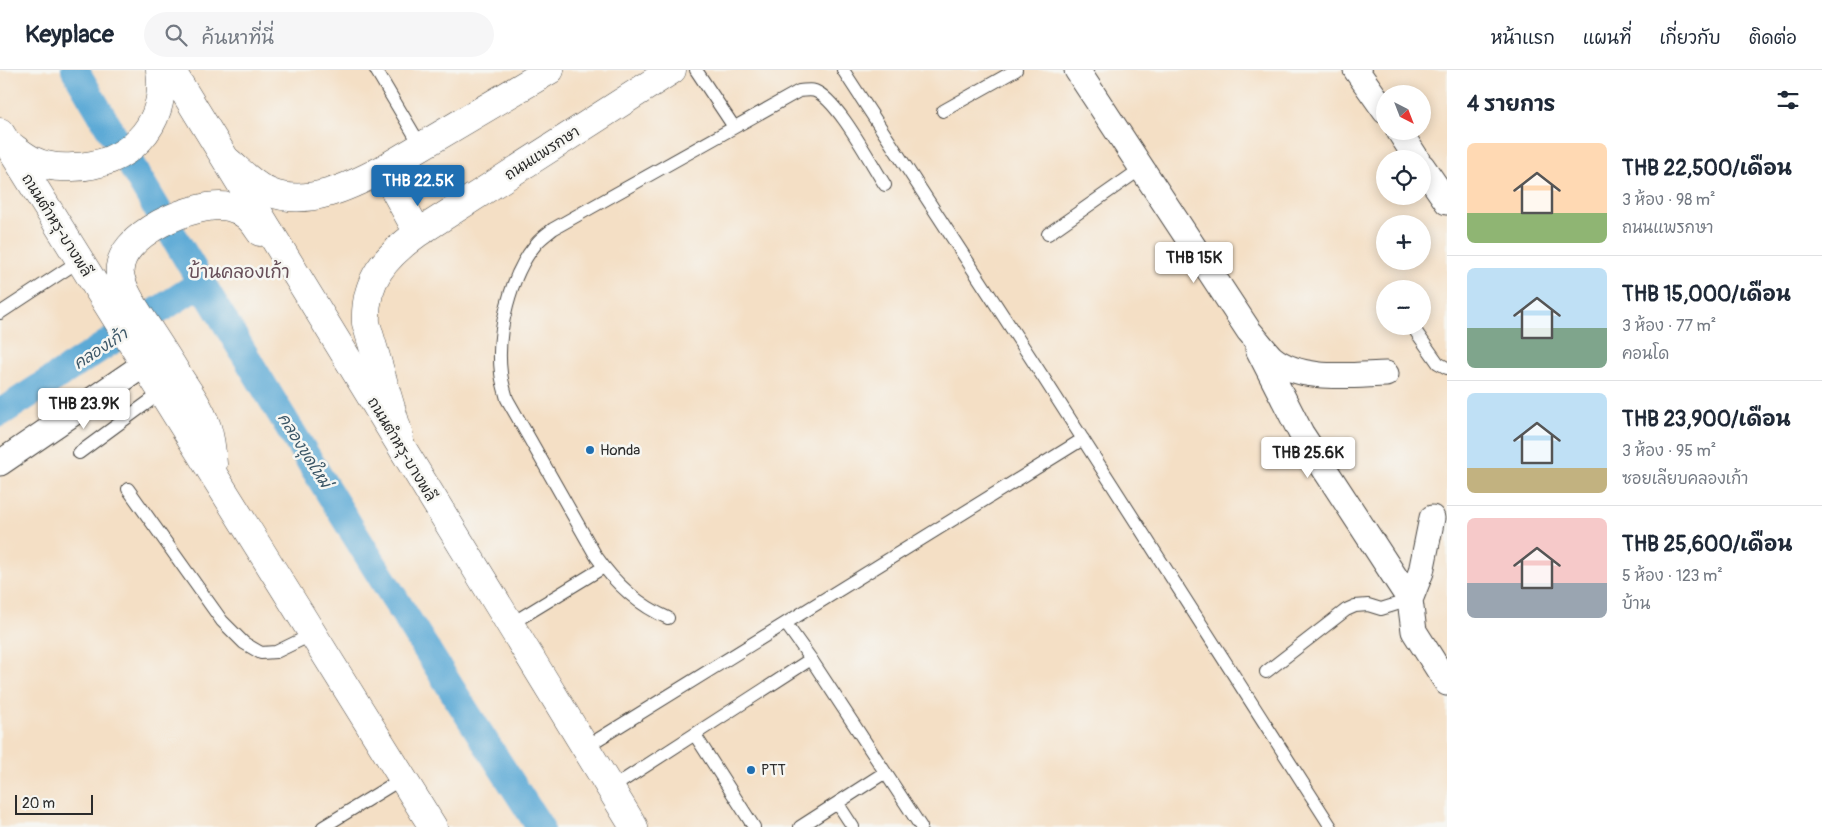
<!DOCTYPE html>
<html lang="th">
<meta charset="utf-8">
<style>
:root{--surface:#fff;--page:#f6f6f7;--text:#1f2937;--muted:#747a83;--line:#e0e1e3;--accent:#1f6fb2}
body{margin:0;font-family:Pangolin,"Playpen Sans Thai",sans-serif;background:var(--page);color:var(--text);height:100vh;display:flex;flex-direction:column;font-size:19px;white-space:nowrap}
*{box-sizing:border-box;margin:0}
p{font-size:16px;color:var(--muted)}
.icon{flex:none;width:28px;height:28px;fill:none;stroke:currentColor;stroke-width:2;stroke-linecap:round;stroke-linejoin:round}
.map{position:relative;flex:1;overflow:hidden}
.sheet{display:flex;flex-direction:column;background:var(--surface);width:375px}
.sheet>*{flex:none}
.needle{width:32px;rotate:138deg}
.controls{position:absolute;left:1376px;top:15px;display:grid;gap:10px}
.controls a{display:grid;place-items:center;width:55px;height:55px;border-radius:50%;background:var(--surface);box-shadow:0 2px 12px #0003;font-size:25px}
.scale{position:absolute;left:15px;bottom:12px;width:78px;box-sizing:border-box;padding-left:5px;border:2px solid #2b2b2b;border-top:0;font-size:14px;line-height:18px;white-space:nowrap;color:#2b2b2b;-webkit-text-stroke:4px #f6f6f2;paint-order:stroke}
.price{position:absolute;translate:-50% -42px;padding:0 11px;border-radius:5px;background:#fff;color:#222;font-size:16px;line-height:32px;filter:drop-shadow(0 1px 2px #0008)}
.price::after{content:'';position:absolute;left:50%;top:30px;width:15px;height:11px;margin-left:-8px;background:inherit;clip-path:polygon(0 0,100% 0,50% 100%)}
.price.selected{background:var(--accent);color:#fff}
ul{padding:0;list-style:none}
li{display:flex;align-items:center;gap:15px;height:125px;padding:0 20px}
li+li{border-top:1px solid var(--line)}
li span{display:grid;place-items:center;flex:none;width:140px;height:100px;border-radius:8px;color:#555}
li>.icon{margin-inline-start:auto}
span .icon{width:60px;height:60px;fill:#fffc;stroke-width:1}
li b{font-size:21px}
h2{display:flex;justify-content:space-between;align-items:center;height:60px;padding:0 20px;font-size:21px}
header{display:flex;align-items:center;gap:30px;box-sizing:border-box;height:70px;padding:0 25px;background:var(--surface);border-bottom:1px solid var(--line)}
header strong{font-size:24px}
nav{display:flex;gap:28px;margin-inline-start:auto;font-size:18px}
.search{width:350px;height:45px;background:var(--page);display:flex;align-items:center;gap:12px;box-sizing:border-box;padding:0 18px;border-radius:28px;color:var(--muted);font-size:19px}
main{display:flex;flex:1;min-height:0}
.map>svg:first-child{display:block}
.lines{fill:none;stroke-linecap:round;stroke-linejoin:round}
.canal{stroke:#5daad6;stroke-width:28}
.service-casing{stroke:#494642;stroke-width:14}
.minor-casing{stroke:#494642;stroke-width:27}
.secondary-casing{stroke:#494642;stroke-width:29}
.primary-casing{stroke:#494642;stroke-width:29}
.service{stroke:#fff;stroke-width:12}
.minor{stroke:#fff;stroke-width:25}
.secondary{stroke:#fff;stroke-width:28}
.primary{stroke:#fff;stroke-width:28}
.poi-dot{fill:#1f6fb2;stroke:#f6f6f2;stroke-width:2}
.labels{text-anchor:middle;stroke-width:5;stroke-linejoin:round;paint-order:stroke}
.street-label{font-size:15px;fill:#2b2b2b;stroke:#f6f6f2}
.poi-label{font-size:15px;fill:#2b2b2b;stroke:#f6f6f2;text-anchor:start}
.water-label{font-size:16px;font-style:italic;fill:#3c5767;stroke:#f6f6f2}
.quarter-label{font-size:18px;fill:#664e58;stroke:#f6f6f2}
</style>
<header>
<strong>Keyplace</strong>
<div class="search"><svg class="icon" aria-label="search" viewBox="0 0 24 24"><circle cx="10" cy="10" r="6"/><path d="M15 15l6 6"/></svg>ค้นหาที่นี่</div>
<nav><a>หน้าแรก</a><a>แผนที่</a><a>เกี่ยวกับ</a><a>ติดต่อ</a></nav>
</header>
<main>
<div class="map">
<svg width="1447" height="757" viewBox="0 0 1447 757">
<rect width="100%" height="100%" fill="#f6f6f2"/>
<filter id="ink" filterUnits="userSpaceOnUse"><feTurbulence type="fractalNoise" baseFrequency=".02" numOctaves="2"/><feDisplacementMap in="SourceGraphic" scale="10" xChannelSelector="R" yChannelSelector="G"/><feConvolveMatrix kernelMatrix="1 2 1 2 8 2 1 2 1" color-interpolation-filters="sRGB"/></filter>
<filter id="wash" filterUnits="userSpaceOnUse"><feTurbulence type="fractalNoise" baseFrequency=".0096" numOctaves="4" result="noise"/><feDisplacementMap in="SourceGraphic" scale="20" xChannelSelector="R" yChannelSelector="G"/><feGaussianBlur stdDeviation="1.12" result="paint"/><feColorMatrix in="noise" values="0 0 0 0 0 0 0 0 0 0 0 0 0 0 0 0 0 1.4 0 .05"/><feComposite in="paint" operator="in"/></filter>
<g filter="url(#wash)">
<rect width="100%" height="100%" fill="#f4dfc5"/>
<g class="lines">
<!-- canal -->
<path class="canal" d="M 75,0 C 225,255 379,509 540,757
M 0,343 L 201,213"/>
</g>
</g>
<g filter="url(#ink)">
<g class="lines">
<!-- service casing -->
<g class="service-casing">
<path id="service" d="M 376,0 L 421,76
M 696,0 L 734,57
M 843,0 L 1045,310 L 1331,757
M 943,41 L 1016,0
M 1048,164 L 1142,98
M 0,243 L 79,191
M 1412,256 L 1438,293 L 1447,298
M 79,383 L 162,322
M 128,419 L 222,551 L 244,573 L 261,583 L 276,582 L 313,564
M 668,548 C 638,535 614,512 596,486 L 507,329 C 505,321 502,312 501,303 C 496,264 510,205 536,174 C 541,168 547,164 553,159 L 799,21 C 804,21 810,19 815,21 C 838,30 870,92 885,115
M 786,554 L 811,589
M 509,555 L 604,497
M 1266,602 L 1346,540 L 1355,536 L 1368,535 L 1381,539 L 1410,530
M 695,665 L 754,757
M 584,678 L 1083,369
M 610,719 L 811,589 L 921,757
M 838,734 L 853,757
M 323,757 L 403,708
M 800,757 L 884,703"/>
</g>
<!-- minor casing -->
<g class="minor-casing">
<path id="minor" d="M 1077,0 L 1249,261 C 1257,270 1264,280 1272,288 C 1301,312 1351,305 1386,304
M 1356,0 L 1385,41
M 1399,61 L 1417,89
M 1422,96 L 1447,132
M 1258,279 L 1301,363 L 1410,530
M 0,393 L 145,294
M 1432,448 L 1421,502 L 1410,530 L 1414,561 L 1447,613"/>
</g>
<!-- secondary casing -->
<g class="secondary-casing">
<path id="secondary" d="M 229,92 C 241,102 254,116 269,122 C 306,138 351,116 383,99 L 550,0
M 383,99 L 418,163
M 399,365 L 366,253 C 364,210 385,187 418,163 L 672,0"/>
</g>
<!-- primary casing -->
<g class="primary-casing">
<path id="primary" d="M 171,0 L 634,757
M 0,62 L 433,757
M 10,75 C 17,80 24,86 32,90 C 44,96 59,98 73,97 C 127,96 168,56 160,0
M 213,394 C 212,381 211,369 207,357 C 201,340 191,325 181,310 C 170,292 158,273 146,255 C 136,240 124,223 120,205 C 114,165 197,130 229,137 C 244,140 253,150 260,162"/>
</g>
<!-- service -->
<use href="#service" class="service"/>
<!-- minor -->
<use href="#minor" class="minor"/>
<!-- secondary -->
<use href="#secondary" class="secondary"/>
<!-- primary -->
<use href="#primary" class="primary"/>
</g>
</g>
<!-- markers -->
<g class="poi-dot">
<circle cx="590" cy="380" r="5"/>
<circle cx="751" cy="700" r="5"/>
</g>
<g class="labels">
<!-- street labels -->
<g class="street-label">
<text transform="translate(542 83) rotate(-33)" y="5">ถนนแพรกษา</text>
<text transform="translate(57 155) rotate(58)" y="5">ถนนตำหรุ-บางพลี</text>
<text transform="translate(402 379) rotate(59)" y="5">ถนนตำหรุ-บางพลี</text>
</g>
<!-- poi labels -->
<g class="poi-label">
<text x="600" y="385">Honda</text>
<text x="761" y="705">PTT</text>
</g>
<!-- water labels -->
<g class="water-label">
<text transform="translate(100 278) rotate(-33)" y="6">คลองเก้า</text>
<text transform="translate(305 380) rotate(58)" y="6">คลองขุดใหม่</text>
</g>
<!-- quarter labels -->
<g class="quarter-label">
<text x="239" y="208">บ้านคลองเก้า</text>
</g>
</g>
</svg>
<div class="controls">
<a><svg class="needle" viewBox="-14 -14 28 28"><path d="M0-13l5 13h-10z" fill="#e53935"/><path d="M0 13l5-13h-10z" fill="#747a83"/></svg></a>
<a><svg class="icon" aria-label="locate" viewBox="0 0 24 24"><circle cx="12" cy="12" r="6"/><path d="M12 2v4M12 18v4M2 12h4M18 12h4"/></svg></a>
<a>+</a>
<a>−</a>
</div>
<div class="scale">20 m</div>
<b class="price selected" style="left:418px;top:137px">THB 22.5K</b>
<b class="price" style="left:1194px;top:214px">THB 15K</b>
<b class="price" style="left:84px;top:360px">THB 23.9K</b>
<b class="price" style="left:1308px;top:409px">THB 25.6K</b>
</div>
<section class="sheet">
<h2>4 รายการ<svg class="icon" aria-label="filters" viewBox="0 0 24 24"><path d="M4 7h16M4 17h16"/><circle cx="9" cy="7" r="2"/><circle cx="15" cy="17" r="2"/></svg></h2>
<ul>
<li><span style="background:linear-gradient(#ffd9b3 70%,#8fb573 0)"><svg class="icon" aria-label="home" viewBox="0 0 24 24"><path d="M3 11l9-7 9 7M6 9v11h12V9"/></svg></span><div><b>THB 22,500/เดือน</b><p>3 ห้อง · 98 m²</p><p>ถนนแพรกษา</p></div></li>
<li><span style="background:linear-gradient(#bfe0f5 60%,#7fa58c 0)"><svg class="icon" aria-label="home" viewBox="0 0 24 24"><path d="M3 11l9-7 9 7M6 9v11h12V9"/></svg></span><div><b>THB 15,000/เดือน</b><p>3 ห้อง · 77 m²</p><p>คอนโด</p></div></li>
<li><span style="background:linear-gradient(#bfe0f5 75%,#c2b280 0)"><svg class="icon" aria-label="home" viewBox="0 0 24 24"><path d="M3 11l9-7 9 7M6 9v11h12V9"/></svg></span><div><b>THB 23,900/เดือน</b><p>3 ห้อง · 95 m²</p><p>ซอยเลียบคลองเก้า</p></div></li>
<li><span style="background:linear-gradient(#f6c9c9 65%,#9aa5b1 0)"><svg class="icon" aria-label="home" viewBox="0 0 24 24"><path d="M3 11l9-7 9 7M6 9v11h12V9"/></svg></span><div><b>THB 25,600/เดือน</b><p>5 ห้อง · 123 m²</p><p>บ้าน</p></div></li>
</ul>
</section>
</main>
